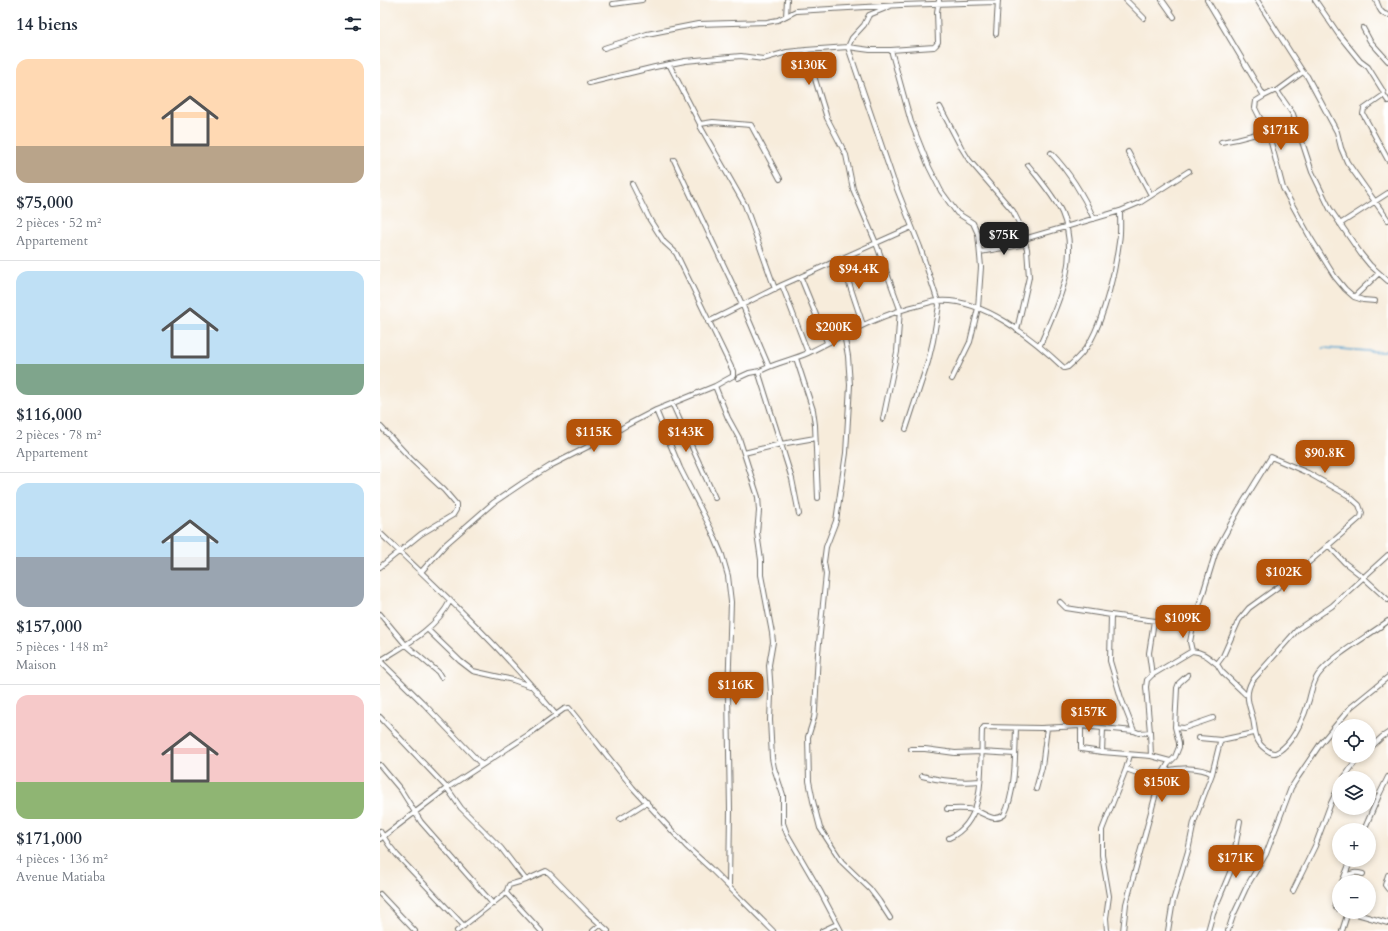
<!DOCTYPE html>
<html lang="fr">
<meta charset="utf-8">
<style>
:root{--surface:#fff;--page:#f6f6f7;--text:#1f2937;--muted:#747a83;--line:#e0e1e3;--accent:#b45309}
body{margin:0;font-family:Cardo,serif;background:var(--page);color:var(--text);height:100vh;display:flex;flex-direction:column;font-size:15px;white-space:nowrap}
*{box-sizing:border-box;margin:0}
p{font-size:13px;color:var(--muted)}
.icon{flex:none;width:22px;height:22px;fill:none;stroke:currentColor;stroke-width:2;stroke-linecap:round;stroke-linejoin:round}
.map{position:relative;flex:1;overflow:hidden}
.side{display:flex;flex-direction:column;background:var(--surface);width:380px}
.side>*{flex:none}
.controls{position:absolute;left:952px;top:719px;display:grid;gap:8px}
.controls a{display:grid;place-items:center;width:44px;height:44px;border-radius:50%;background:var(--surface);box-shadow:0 2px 6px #0003;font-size:20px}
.price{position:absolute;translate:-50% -34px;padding:0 9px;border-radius:8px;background:var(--accent);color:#fff;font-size:13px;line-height:26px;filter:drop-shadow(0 1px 2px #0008)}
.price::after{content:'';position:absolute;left:50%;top:24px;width:12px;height:9px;margin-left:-6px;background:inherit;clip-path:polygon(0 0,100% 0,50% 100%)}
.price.current{background:#222;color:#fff}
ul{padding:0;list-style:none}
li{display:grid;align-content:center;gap:8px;height:212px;padding:0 16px}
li+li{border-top:1px solid var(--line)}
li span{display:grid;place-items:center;height:124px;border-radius:12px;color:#555}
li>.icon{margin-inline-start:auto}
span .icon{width:72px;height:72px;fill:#fffc;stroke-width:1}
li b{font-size:17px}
h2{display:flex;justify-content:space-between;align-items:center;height:48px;padding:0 16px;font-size:17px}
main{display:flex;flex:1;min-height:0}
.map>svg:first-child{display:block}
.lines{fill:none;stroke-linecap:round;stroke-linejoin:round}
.stream{stroke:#5ba6d3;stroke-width:1.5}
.minor-casing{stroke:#726f69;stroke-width:6}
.minor{stroke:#fff;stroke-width:4}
</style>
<main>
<section class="side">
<h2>14 biens<svg class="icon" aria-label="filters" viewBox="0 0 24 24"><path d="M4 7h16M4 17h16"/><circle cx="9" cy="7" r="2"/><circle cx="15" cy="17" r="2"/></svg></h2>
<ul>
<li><span style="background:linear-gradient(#ffd9b3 70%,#b9a48a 0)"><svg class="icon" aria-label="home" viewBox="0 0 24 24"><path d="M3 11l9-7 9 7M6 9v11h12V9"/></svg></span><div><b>$75,000</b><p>2 pièces · 52 m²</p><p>Appartement</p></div></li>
<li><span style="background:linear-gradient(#bfe0f5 75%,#7fa58c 0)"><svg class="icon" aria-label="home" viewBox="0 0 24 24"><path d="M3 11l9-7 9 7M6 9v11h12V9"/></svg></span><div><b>$116,000</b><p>2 pièces · 78 m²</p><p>Appartement</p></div></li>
<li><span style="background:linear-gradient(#bfe0f5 60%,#9aa5b1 0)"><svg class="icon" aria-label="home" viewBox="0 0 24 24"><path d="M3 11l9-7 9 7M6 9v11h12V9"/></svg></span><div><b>$157,000</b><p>5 pièces · 148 m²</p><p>Maison</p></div></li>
<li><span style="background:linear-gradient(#f6c9c9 70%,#8fb573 0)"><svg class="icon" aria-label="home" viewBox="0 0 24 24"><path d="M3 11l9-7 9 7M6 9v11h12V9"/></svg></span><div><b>$171,000</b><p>4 pièces · 136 m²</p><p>Avenue Matiaba</p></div></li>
</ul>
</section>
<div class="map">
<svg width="1008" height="931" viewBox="0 0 1008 931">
<rect width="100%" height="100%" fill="#fff"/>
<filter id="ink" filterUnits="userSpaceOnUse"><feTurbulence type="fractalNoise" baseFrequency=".025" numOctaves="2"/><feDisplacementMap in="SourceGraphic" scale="8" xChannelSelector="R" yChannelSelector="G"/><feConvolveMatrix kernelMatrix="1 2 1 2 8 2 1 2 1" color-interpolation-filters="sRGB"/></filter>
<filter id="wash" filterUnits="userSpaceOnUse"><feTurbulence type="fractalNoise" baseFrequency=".012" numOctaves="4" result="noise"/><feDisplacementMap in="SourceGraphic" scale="16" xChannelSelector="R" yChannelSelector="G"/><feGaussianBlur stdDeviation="0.9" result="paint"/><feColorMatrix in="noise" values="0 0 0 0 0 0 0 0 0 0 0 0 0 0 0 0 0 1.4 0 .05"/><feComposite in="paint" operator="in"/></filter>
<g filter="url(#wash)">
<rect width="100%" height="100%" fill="#f7ecdb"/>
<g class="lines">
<!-- stream -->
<path class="stream" d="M 943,348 L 1004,352 L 1008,350"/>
</g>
</g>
<g filter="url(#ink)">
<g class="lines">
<!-- minor casing -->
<g class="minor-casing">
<path id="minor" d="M 746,0 L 764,18
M 782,0 L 794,17
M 827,0 L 884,96 L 876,101 L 875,108 L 882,122 L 888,131 L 903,188 L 930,237 L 955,277 L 965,289 L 974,297 L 983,300 L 995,301
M 877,0 L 923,72 L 927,76 L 957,132 L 961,148 L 967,162 L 1008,220
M 935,0 L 959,35 L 980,61 L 988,67 L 1003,91 L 1004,95 L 984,109 L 983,114 L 1008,160
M 996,0 C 999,7 1000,14 1008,15
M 233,4 L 262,0
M 511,6 L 489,15 L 484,25 L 472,38 L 468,47 L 513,179 L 540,247 L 559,305 L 553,341 L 548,362 L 526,429
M 406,16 L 407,0
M 983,28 L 990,41 L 1008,61
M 616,34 L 618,0
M 224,48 L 267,34 L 318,24 L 387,22 L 398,20 L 416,11 L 521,5 L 616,2 L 618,0
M 426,50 L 447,118 L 466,155 L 473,189 L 496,243 L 520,309 L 517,352 L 503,419
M 511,50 L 531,122 L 549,167 L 561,191 L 577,213 L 593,223 L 598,234 L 601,267 L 598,308 L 590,342 L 572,379
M 289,64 L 320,124
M 209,83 L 275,67 L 305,61 L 361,56 L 383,59 L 407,52 L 426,50 L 468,47 L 490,50 L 511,50 L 554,47 L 556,45 L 558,42 L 557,12 L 559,0
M 897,91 L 923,72
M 1004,95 L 1008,101
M 884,96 L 894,91 L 897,91 L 913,114 L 932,172 L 950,209 L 981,254 L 990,265 L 1008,281
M 560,107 L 581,147 L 589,160 L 633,211 L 640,225 L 647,249 L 649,277 L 637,330
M 841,142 L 857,139 L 888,131
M 748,152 L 771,195
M 671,153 C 690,173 703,194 714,219
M 294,160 L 363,306 L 389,367
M 648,165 C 660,180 674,196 682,213 C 701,258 678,304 660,345
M 960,224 L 1008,193
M 644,239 L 740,211 L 761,202 L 809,171
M 600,252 L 645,244
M 461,259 L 483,325
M 421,278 L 447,342
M 402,285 L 428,353
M 395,289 L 365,205 L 320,126 L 320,124 L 333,122 L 371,125 L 400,179
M 974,297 L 999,273
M 328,322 L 402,285 L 532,227
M 464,334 L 468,356 L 470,385 L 466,453 L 456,521 L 446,547 L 444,562 L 446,574 L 438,653 L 435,711 L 434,718 L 428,737 L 429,781 L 433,801 L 440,828 L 462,862 L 490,889 L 499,901 L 510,918
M 416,358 L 433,410 L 435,425 L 438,498
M 358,378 L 369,373 L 380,371
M 335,386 L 348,418 L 359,438 L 378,497 L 379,511 L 377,533 L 381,560 L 381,575 L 392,633 L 393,642 L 389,665 L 391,694 L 390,720 L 392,758 L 394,768 L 403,795 L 403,823 L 407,834 L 440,891 L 461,931
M 292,403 L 335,498
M 276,410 L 300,468 L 332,531 L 342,555 L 348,576 L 351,602 L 348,694 L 350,810 L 349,887
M 0,426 L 32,460 L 64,490 L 76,504 L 76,510 L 73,515 L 41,534 L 0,567
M 364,453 L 401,444 L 435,438
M 419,514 L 412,479 L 379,374 L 380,371 C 395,363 412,360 428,353 C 464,335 500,314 540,305 C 545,304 552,301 557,301 C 603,297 653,339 684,368 L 688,367 C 696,360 704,352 710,342 C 725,315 735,272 739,242 C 741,232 740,222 740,211
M 0,533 C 61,591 123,649 176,715
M 948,545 L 965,563 L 983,577 L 1008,600
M 1008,555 L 952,606 L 918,629 L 872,681 C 864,695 869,704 873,719 C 876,734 874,743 890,752 C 896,755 899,751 903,748 C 915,738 925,715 929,700 C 931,692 933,682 938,675 C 954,654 987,637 1008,621
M 41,572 L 66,544 L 113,503 L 144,482 L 170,466 L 227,437 L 247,425 L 276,410 L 335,386 L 353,376 L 353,371 L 296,253 L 284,242 L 270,220 L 252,184
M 680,602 L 686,608 L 731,615 L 813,626
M 0,614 L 25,644 L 58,672 L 61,677
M 731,615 L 730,661 L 741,698 L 754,731
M 47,629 L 80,661 L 93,671 L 133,680 L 150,686
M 812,651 L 810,642 L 813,626 L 836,551 L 859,509 L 891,457 L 928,473 L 969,496 L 979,505 L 982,513 L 981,517 L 920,570 L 912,575 L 905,582 L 869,608 L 859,620 L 843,656 L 837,664 L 842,672 L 862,691 L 865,694 L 867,694
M 0,661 L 44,704 L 102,765
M 0,661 C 25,645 56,629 70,601
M 772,675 L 769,653 L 774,621
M 699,711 L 701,726 L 701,749 L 722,752
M 0,717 L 67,788 L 81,808 L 121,848 L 146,880
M 795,727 L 804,728 L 833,718
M 723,729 L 722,752 L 771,756 L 790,761
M 819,738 L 841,740
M 531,749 L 545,749 L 575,753 L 601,752 L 635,754
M 989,749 L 1002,737 L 1008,733
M 771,756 L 770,732 L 766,687 L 767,680 L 772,675 L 812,651 C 823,652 828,657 837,664
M 0,765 L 21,790 L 41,822 L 113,904
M 746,769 L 750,755
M 784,771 C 798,768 820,766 832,774
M 542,776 C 562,781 580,783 600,781
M 964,778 L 975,762 L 982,756
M 656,789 L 662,767 L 667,728
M 567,809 C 576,809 586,808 594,810 C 605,813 613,823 624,815 C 636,793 635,752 636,728
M 240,819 L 267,802
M 984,830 L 1000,793 L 1008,777
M 0,831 L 9,845 L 17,855 L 84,926
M 569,838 C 608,820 600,766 602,730 L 604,727 L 661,728 L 701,726 L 754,731 L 759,733 L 770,732
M 0,839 L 67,788 L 148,735 L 184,709 L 189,708 L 253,788 L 306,846 L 330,868 L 393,931
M 1008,875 L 1005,885 L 1008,889
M 965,877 C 971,872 976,872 983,874
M 962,882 L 971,860
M 913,891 L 935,846 L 951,803 L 959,786
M 959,891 L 955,904 L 956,908 L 959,909
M 126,893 L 161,931
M 0,894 L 35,931
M 970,912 L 1008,923
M 77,931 L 126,893 L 129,885 L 146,880 L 166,871 L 169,873 L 207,912 L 228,931
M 213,931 L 221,924
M 442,931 L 457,924
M 727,931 L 726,918 L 729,896 L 722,855 L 722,830 L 746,769 L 760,774
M 743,931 L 746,904 L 778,786 L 784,771 L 788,764 L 795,757 L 799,747 L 799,743 L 795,727 L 797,688 L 799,683 L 808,675
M 788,931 L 793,901 L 808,851 L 814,822 L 832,774 L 840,742 L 841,740 L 874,733
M 828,931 L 833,913 L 851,870 L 860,821
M 848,931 L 853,916 L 867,886 L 886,854 L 911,788 L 918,777 L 941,743 L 971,707 L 1008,677
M 962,931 L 968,912"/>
</g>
<!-- minor -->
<use href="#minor" class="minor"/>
</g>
</g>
</svg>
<div class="controls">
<a><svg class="icon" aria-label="locate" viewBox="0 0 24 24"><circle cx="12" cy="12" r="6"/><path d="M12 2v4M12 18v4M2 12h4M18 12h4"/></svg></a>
<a><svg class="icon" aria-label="layers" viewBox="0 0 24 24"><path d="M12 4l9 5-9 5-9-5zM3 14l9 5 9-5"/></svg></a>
<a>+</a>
<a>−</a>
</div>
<b class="price" style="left:429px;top:86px">$130K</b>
<b class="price" style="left:901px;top:151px">$171K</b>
<b class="price current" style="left:624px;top:256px">$75K</b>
<b class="price" style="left:479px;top:290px">$94.4K</b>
<b class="price" style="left:454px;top:348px">$200K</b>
<b class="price" style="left:214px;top:453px">$115K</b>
<b class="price" style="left:306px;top:453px">$143K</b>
<b class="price" style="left:945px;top:474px">$90.8K</b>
<b class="price" style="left:904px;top:593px">$102K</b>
<b class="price" style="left:803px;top:639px">$109K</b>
<b class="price" style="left:356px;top:706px">$116K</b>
<b class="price" style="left:709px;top:733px">$157K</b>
<b class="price" style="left:782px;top:803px">$150K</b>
<b class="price" style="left:856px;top:879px">$171K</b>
</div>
</main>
